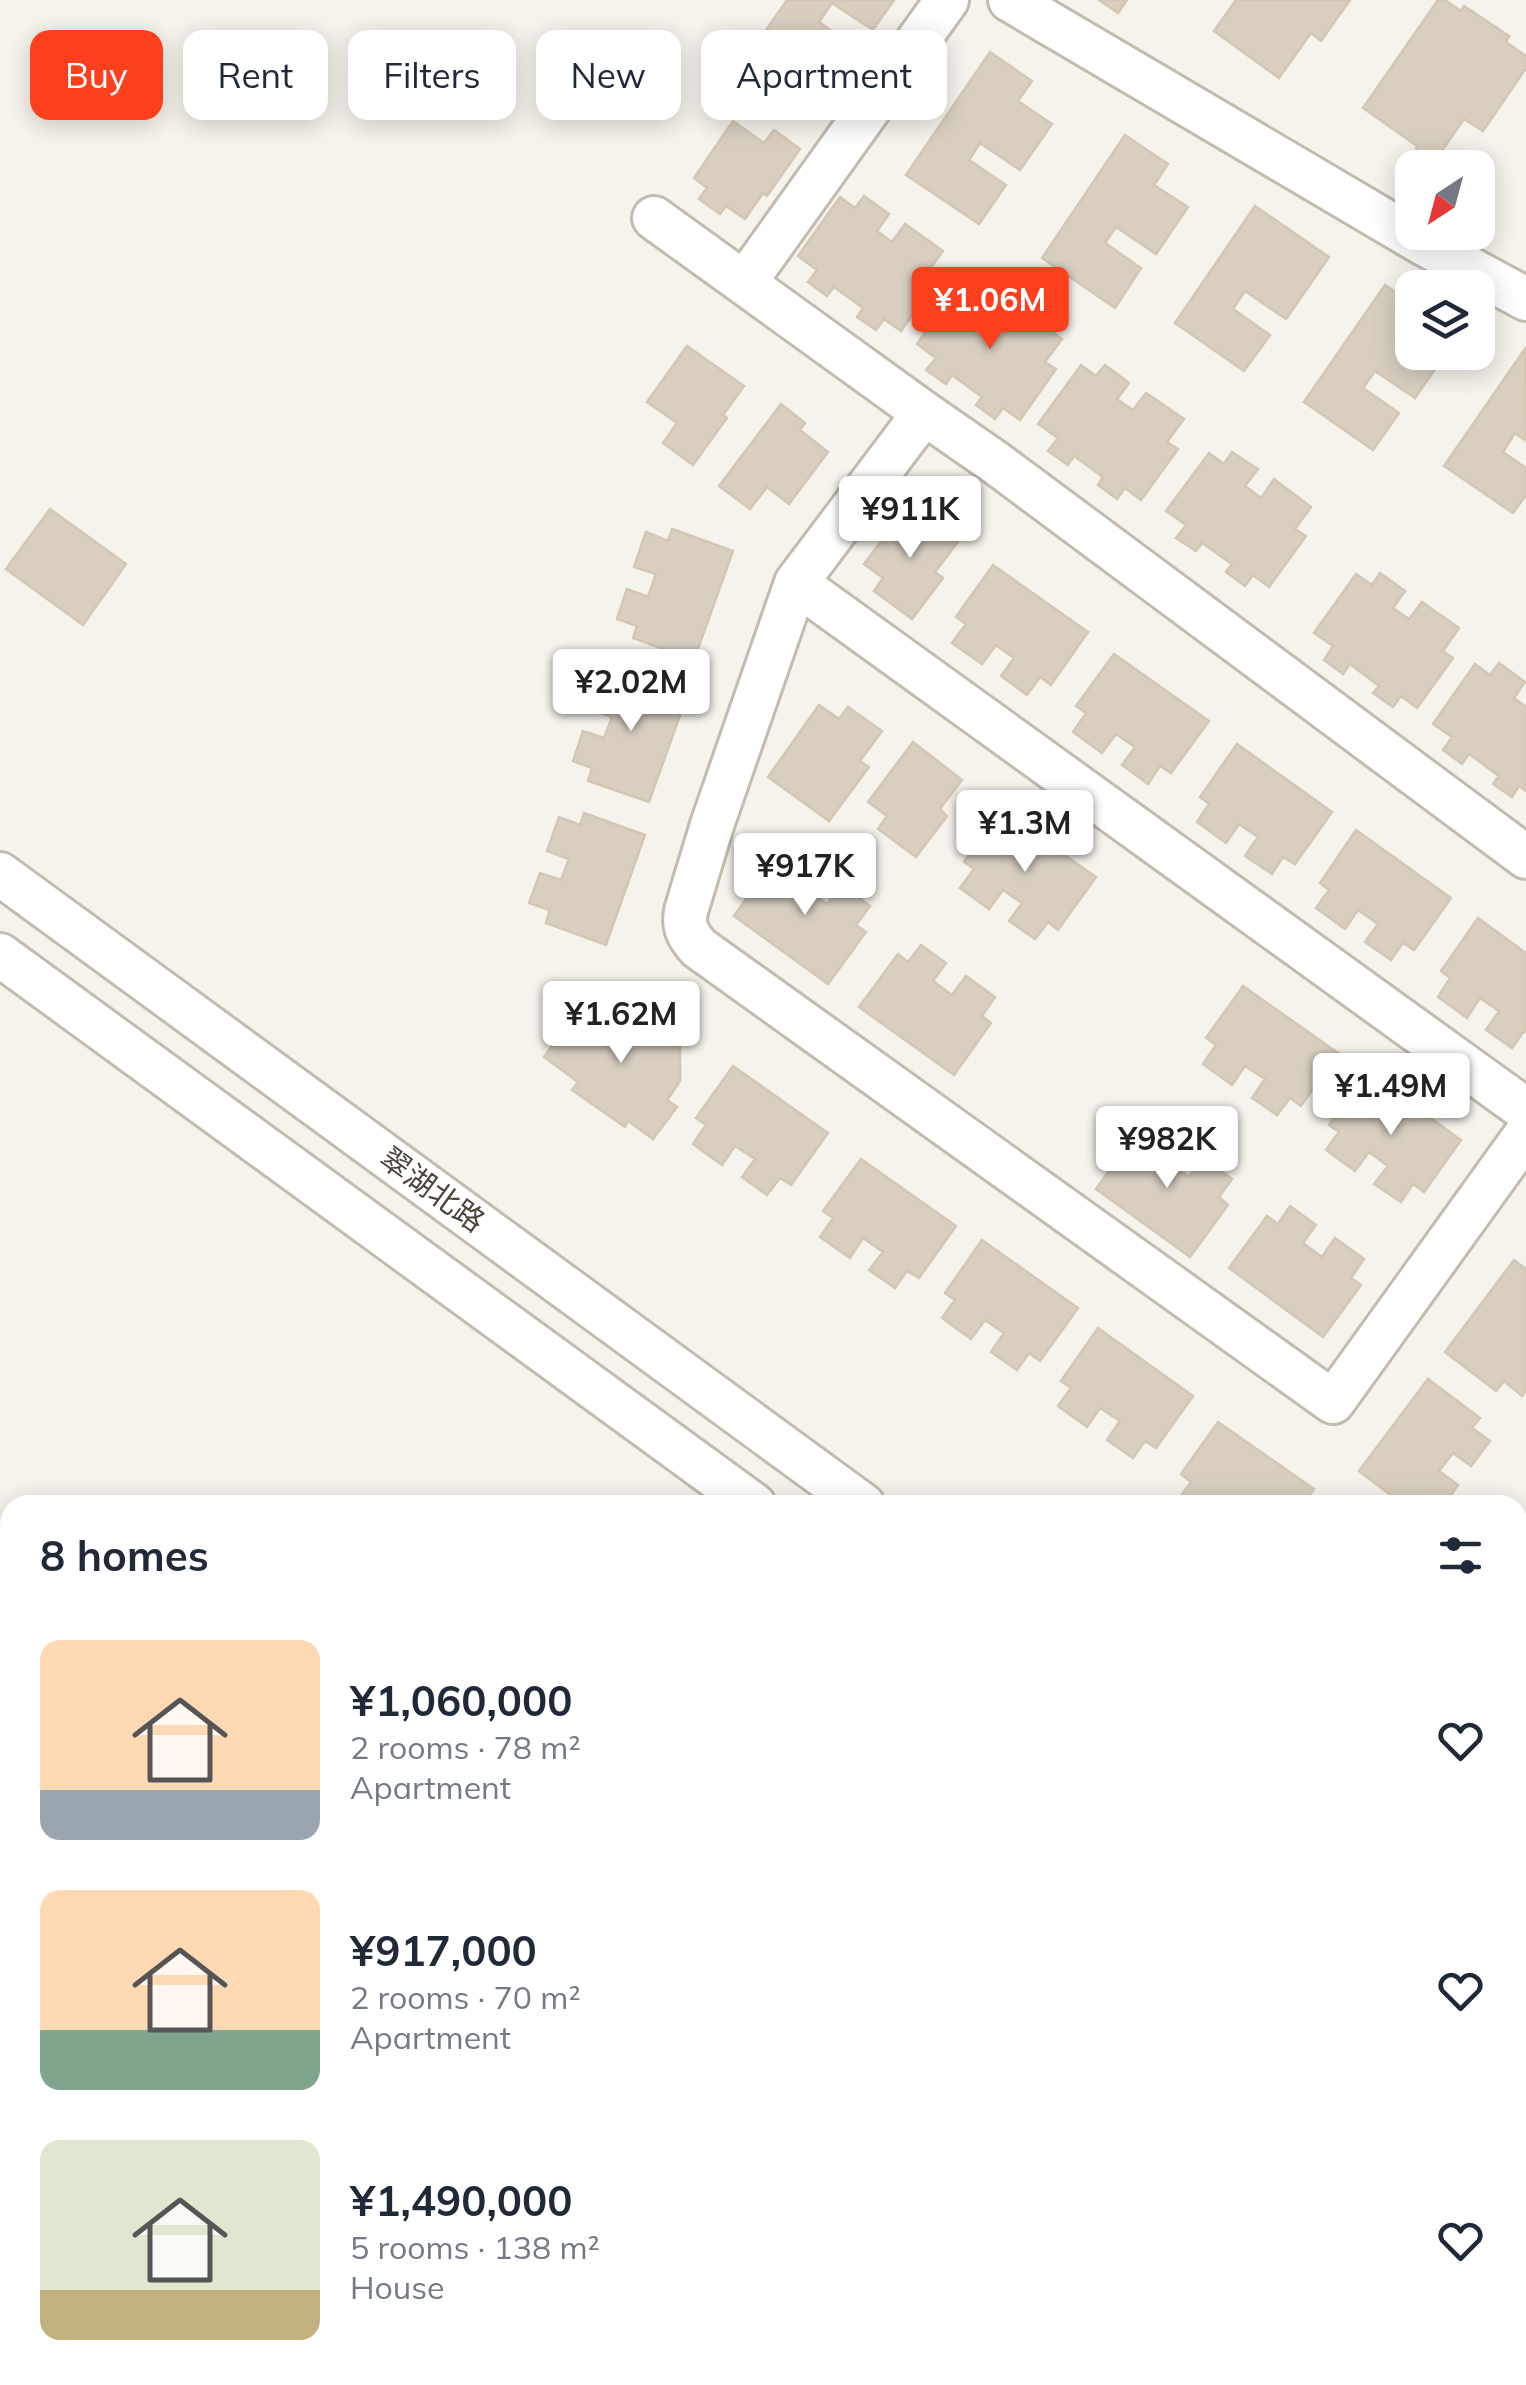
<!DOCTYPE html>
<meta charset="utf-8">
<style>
:root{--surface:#fff;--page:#f6f6f7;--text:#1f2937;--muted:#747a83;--accent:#fc3f1d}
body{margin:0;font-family:Mulish,"Noto Sans SC",sans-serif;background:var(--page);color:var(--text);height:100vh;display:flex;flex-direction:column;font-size:38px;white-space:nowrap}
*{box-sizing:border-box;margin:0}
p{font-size:32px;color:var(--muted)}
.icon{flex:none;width:55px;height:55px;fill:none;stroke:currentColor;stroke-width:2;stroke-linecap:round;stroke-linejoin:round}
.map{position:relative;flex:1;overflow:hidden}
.panel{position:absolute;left:0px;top:1495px;width:1528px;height:890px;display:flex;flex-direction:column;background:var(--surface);border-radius:30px 30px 0 0;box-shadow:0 5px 25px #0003}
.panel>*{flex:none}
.guide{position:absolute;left:30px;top:30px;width:1000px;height:90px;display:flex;gap:20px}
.needle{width:65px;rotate:216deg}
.fabs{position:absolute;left:1395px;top:150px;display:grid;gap:20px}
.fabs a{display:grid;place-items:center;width:100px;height:100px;border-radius:20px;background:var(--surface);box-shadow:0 5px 25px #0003;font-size:50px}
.price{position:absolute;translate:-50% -85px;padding:0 22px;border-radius:10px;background:#fff;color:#222;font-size:32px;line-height:65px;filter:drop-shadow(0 2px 5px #0008)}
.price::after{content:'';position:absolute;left:50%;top:60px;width:30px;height:22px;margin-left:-15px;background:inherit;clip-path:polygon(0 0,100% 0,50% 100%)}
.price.selected{background:var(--accent);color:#fff}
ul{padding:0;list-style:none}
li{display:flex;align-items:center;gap:30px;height:250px;padding:0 40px}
li span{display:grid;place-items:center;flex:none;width:280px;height:200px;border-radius:20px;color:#555}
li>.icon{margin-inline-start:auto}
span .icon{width:120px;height:120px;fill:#fffc;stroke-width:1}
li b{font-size:42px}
h2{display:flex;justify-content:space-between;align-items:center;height:120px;padding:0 40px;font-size:42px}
.pill{padding:0 35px;border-radius:20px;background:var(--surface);box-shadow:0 5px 25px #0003;font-size:35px;line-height:90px}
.pill.selected{background:var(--accent);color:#fff}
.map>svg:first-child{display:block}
.water{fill:#a9d4f2}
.building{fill:#d8cfc1;stroke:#d3c7b4;stroke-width:2.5}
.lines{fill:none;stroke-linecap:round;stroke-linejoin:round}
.minor-casing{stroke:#c2bbae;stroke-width:48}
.minor{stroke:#fff;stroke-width:42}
.labels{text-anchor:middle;stroke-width:8;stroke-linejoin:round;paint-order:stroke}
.street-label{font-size:30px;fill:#4b4439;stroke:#fff}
</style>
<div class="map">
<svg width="1526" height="2385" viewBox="0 0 1526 2385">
<rect width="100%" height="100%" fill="#f6f3ec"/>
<!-- water -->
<path class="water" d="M 222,2375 L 424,2375 L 436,2385 L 217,2385 Z"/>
<!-- building -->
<path class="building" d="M 787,0 L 894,0 L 873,30 L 832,3 L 819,22 L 856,48 L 831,84 L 762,36 Z
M 1099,0 L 1127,0 L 1118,13 Z
M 1236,0 L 1350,0 L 1321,41 L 1311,33 L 1279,78 L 1214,31 Z
M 1438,0 L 1445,0 L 1461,11 L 1464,6 L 1509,36 L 1506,42 L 1526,56 L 1526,68 L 1483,131 L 1464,119 L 1430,168 L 1414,157 L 1417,146 L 1363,108 Z
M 990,52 L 1032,81 L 1018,101 L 1052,124 L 1020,170 L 980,143 L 969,160 L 1006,185 L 979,224 L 906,175 Z
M 733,121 L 764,143 L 774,130 L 800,149 L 767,196 L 763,193 L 745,219 L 726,206 L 720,214 L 699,199 L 707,188 L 694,178 Z
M 1125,135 L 1168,164 L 1154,185 L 1188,207 L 1156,254 L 1116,227 L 1105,243 L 1141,268 L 1115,308 L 1042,258 Z
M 864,196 L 889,214 L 877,231 L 892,242 L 905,224 L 943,251 L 926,274 L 937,280 L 901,331 L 884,319 L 876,330 L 857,317 L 863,308 L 834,287 L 827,296 L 808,282 L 817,270 L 798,256 L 840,197 L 855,208 Z
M 1255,206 L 1329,257 L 1286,319 L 1245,291 L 1233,309 L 1270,335 L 1244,371 L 1175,323 Z
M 982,284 L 1007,302 L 995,319 L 1011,330 L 1024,312 L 1062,339 L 1045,362 L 1056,369 L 1020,420 L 1003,408 L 995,419 L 976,405 L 982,397 L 952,375 L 946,384 L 926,370 L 936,358 L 917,344 L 959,285 L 974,296 Z
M 1385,285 L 1412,304 L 1412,352 L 1447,352 L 1415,398 L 1375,371 L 1363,388 L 1399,413 L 1373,450 L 1304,402 Z
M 687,346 L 744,386 L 723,415 L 727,418 L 693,465 L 663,443 L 677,423 L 647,402 Z
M 1525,349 L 1526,441 L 1515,433 L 1503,452 L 1526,468 L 1526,495 L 1513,513 L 1444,466 Z
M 1081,365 L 1096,376 L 1105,365 L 1129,383 L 1117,399 L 1133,410 L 1146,393 L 1184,419 L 1167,442 L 1178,449 L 1141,500 L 1125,488 L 1117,499 L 1098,485 L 1103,477 L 1074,456 L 1068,465 L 1048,451 L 1058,438 L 1038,424 Z
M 781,404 L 805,423 L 800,430 L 828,452 L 789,504 L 767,487 L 750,509 L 719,486 Z
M 1232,452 L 1258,469 L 1245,486 L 1261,498 L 1274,479 L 1311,507 L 1295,529 L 1306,536 L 1269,587 L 1253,575 L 1245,586 L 1226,572 L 1232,564 L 1202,543 L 1196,551 L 1176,538 L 1186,525 L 1166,511 L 1209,453 L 1224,464 Z
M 909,504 L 958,542 L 935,572 L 943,578 L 912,619 L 874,591 L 883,578 L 864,564 Z
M 50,509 L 126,564 L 83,625 L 6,569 Z
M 672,529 L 733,551 L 694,660 L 633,638 L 637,626 L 617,619 L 627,589 L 648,597 L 656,574 L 634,567 L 646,532 L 668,541 Z
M 993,565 L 1088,632 L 1051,685 L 1040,677 L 1027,695 L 1001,676 L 1014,658 L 996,645 L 982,664 L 952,643 L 966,624 L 956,617 Z
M 1380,573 L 1405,591 L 1393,608 L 1409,619 L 1422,602 L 1459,628 L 1443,651 L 1453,658 L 1417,708 L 1401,696 L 1393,707 L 1373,693 L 1379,686 L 1350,664 L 1343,674 L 1324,660 L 1333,646 L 1314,633 L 1356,574 L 1372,585 Z
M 1114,654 L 1209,721 L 1171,773 L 1160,766 L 1148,784 L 1122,765 L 1135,747 L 1116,734 L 1102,753 L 1073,732 L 1086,713 L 1076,706 Z
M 1499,663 L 1525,682 L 1514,698 L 1526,707 L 1526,791 L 1519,786 L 1512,797 L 1493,784 L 1499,776 L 1469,754 L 1462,764 L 1443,750 L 1452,737 L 1433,724 L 1475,664 L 1490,675 Z
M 628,671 L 688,693 L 649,802 L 588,781 L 592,768 L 573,761 L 583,731 L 604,738 L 612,717 L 590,709 L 601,675 L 623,683 Z
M 819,705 L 839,719 L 848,707 L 882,731 L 860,761 L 869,767 L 829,821 L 768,777 Z
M 913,742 L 962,780 L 940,809 L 947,816 L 916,857 L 878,829 L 887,816 L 868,802 Z
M 1237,744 L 1332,812 L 1295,864 L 1283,857 L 1272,874 L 1245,856 L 1258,837 L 1239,824 L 1226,843 L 1197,822 L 1209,804 L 1200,797 Z
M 1000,810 L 1096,877 L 1058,930 L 1048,922 L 1035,939 L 1009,921 L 1022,903 L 1003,890 L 989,909 L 960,888 L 974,869 L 964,862 Z
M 584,813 L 645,835 L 606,945 L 546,923 L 550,910 L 529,903 L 540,873 L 561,880 L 569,859 L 547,851 L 559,817 L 580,825 Z
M 1356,830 L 1451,898 L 1414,950 L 1403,943 L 1391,960 L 1365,942 L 1378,924 L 1358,910 L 1345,929 L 1316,908 L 1329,890 L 1320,883 Z
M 796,854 L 821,872 L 808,890 L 827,904 L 841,885 L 870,906 L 856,925 L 866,932 L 828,984 L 734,916 L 772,863 L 783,871 Z
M 1478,918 L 1526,953 L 1526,1032 L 1524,1031 L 1512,1048 L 1486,1030 L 1499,1011 L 1480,998 L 1467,1018 L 1438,997 L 1450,978 L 1441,971 Z
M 921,945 L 946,963 L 933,981 L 952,995 L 966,976 L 995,997 L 982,1016 L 991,1023 L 954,1075 L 859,1007 L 898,954 L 908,962 Z
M 1243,986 L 1338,1053 L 1301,1106 L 1290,1098 L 1277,1115 L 1252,1098 L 1265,1079 L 1245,1066 L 1232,1085 L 1203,1064 L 1216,1045 L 1206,1038 Z
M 601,1005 L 640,1013 L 680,1044 L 680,1081 L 667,1100 L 677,1107 L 653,1139 L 628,1121 L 625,1127 L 572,1090 L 578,1082 L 544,1057 L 572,1017 L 586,1027 Z
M 733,1066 L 828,1133 L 791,1185 L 780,1178 L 767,1195 L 742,1177 L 755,1159 L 735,1146 L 722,1165 L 693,1144 L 706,1125 L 696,1118 Z
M 1366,1072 L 1461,1140 L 1424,1192 L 1413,1184 L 1401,1202 L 1374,1184 L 1388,1166 L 1369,1152 L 1355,1171 L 1326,1150 L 1339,1132 L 1329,1125 Z
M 1158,1126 L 1184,1145 L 1170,1163 L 1189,1177 L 1203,1158 L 1232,1179 L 1219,1197 L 1228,1205 L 1190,1257 L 1096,1189 L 1134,1136 L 1145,1144 Z
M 861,1159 L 956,1226 L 919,1278 L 907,1271 L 895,1288 L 869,1270 L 883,1252 L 863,1238 L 850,1258 L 820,1237 L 833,1218 L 823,1211 Z
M 1290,1206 L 1316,1225 L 1303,1243 L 1322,1257 L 1335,1238 L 1364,1259 L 1351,1278 L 1361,1285 L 1323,1337 L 1229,1268 L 1267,1216 L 1278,1224 Z
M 982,1240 L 1078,1308 L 1040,1361 L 1029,1353 L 1017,1370 L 991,1352 L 1004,1333 L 985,1320 L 971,1339 L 942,1318 L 955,1300 L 945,1293 Z
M 1514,1260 L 1526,1269 L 1526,1390 L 1522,1396 L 1504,1381 L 1496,1391 L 1445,1352 Z
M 1098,1328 L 1193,1396 L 1156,1448 L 1145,1441 L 1133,1458 L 1107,1440 L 1120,1421 L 1100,1408 L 1087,1427 L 1058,1406 L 1071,1388 L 1061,1381 Z
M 1428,1379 L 1480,1418 L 1472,1428 L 1490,1441 L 1471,1466 L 1453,1453 L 1439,1471 L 1458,1485 L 1444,1505 L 1424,1505 L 1418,1500 L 1415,1505 L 1404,1505 L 1359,1471 Z
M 1218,1422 L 1314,1489 L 1302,1505 L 1225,1505 L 1221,1502 L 1219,1505 L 1185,1505 L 1178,1500 L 1191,1482 L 1181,1474 Z"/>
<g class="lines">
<!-- minor casing -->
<g class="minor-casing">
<path id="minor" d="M 1010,0 L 1424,244 L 1526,299
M 654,218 L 924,413 L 996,463 L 1526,857
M 745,282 L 947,0
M 924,413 L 796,583 L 712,825 L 686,911 C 683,927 688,936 699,948 L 1333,1402 L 1526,1134
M 796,583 L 1526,1110
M 0,874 L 863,1505
M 0,955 L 754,1505
M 1518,1568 L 1526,1556
M 1518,1984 L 1526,1990
M 1518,2057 L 1526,2064"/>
</g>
<!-- minor -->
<use href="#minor" class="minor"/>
</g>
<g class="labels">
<!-- street labels -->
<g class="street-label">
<text transform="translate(432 1190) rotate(36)" y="10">翠湖北路</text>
</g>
</g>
</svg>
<div class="fabs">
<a><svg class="needle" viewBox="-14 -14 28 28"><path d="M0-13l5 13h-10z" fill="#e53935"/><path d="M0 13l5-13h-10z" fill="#747a83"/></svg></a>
<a><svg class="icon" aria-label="layers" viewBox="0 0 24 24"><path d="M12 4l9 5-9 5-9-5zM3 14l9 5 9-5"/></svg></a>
</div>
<b class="price selected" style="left:990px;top:352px">¥1.06M</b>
<b class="price" style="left:910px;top:561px">¥911K</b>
<b class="price" style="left:631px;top:734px">¥2.02M</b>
<b class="price" style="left:1025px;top:875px">¥1.3M</b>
<b class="price" style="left:805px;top:918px">¥917K</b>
<b class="price" style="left:621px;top:1066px">¥1.62M</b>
<b class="price" style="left:1391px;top:1138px">¥1.49M</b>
<b class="price" style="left:1167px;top:1191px">¥982K</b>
<div class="guide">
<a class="pill selected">Buy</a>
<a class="pill">Rent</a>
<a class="pill">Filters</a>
<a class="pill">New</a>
<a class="pill">Apartment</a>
</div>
<section class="panel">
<h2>8 homes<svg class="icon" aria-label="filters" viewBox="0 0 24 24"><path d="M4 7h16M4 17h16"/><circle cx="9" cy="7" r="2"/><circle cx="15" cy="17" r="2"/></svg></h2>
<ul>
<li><span style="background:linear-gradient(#ffd9b3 75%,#9aa5b1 0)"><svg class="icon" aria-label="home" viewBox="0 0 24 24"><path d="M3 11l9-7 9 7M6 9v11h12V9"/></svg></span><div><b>¥1,060,000</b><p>2 rooms · 78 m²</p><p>Apartment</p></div><svg class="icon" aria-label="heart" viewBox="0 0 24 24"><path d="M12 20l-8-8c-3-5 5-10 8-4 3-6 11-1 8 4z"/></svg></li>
<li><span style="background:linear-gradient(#ffd9b3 70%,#7fa58c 0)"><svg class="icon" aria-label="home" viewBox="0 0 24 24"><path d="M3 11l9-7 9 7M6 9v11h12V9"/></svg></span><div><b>¥917,000</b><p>2 rooms · 70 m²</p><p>Apartment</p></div><svg class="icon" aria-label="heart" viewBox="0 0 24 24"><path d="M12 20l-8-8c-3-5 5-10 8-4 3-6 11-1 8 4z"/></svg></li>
<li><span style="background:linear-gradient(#dfe7d0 75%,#c2b280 0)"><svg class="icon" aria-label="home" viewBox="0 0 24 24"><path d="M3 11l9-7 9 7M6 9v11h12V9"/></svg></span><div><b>¥1,490,000</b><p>5 rooms · 138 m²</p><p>House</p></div><svg class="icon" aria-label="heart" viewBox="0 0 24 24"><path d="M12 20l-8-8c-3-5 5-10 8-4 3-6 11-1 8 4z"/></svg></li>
</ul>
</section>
</div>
